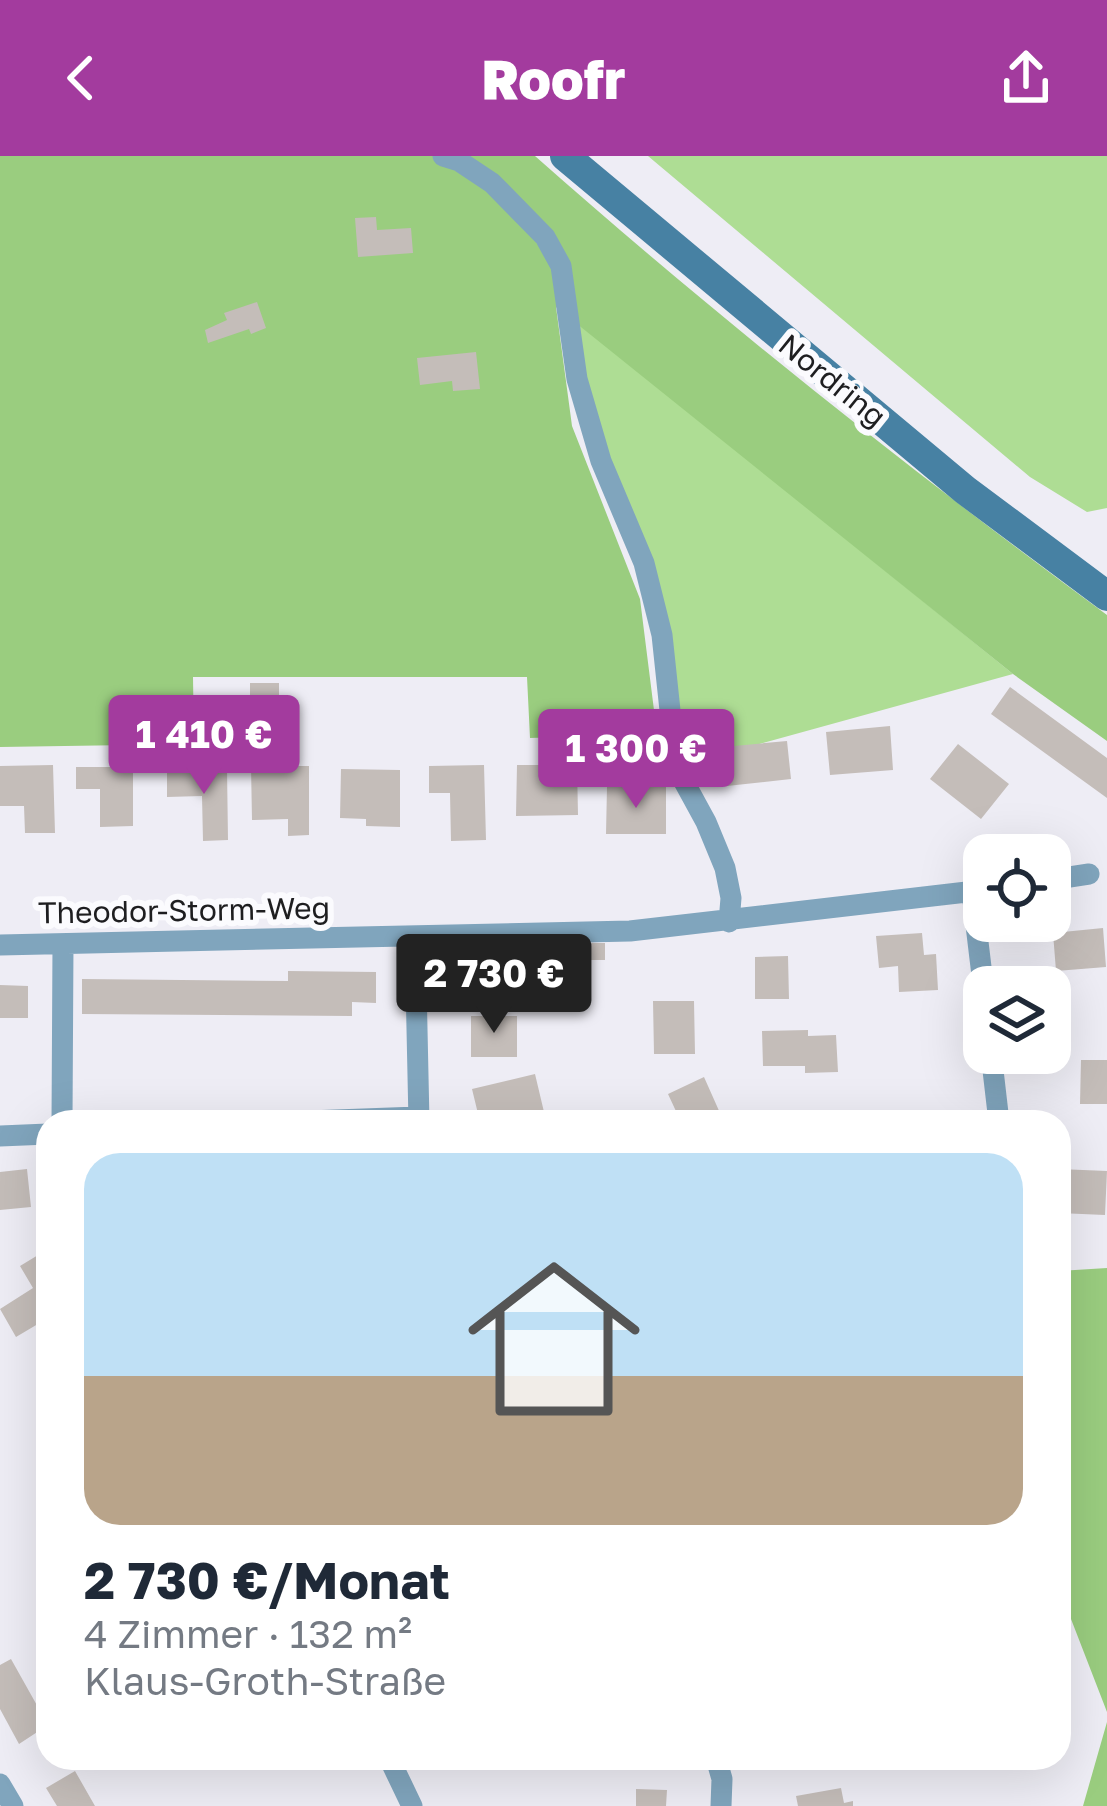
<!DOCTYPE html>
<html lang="de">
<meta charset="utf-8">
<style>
:root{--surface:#fff;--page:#f2f2f3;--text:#1f2937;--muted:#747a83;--accent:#a33b9e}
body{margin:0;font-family:"Golos Text",sans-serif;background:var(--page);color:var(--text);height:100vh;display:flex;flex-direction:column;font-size:45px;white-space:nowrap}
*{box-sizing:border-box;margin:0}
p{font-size:39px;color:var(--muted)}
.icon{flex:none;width:66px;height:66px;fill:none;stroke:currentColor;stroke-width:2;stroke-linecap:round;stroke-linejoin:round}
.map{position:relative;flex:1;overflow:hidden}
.sheet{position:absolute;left:36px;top:954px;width:1035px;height:660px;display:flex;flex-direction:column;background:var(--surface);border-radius:36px;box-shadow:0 12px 48px #0002}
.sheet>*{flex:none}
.controls{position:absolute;left:963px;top:678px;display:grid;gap:24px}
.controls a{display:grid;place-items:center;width:108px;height:108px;border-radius:24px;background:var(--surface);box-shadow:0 12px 48px #0002;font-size:60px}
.price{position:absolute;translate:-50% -102px;padding:0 27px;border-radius:12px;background:var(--accent);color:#fff;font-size:39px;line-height:78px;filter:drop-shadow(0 3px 6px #0008)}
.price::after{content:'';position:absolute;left:50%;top:72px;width:36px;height:27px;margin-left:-18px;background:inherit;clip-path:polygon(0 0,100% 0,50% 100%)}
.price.on{background:#222;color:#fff}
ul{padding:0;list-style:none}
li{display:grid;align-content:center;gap:24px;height:636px;padding:0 48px}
li span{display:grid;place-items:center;height:372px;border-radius:36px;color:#555}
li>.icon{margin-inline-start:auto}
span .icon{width:216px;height:216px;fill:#fffc;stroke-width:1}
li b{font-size:51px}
header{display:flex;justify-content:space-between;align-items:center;height:156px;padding:0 48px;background:var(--accent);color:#fff;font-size:54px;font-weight:800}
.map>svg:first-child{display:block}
.green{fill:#aedd94}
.forest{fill:#9acd7f}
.building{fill:#c4bdb9}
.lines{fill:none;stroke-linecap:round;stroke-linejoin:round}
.street{stroke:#80a5bd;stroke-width:21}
.secondary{stroke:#4781a3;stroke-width:30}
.labels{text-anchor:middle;stroke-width:12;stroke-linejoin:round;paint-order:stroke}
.street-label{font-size:30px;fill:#1e1e20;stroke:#fbfbfe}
</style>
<header><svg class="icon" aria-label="back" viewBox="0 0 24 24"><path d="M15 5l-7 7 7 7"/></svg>Roofr<svg class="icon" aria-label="share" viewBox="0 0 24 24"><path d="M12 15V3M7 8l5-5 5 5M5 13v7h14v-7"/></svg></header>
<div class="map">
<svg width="1107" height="1650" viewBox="0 0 1107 1650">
<rect width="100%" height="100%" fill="#eeedf5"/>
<!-- green -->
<path class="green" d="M 648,0 L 1107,0 L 1107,352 L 1087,356 L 1030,321 Z
M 566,156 L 1013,518 L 676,611 L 662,479 L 601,305 Z"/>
<!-- forest -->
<path class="forest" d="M 0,0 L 535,0 C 718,162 910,314 1107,459 L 1107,585 L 1013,518 L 556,151 L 572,270 L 640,443 L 657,578 L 530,582 L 527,521 L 193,521 L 194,588 L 0,591 Z
M 1107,1112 L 1107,1556 L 1059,1432 L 1059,1115 Z
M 1107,1566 L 1107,1650 L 1083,1650 Z"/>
<!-- building -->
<path class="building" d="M 376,61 L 377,74 L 411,72 L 413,97 L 358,101 L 355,62 Z
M 257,146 L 266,172 L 251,178 L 249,173 L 208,187 L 205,174 L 227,164 L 224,157 Z
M 476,196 L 480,233 L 453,235 L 452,225 L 420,229 L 417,202 Z
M 250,527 L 279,527 L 279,550 L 250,550 Z
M 1010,531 L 1107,602 L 1107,642 L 991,558 Z
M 890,570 L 893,614 L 830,619 L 826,576 Z
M 787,585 L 791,623 L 727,630 L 723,591 Z
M 958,588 L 1009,628 L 981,663 L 930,623 Z
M 53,609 L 55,677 L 25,677 L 24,650 L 0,650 L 0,610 Z
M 484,609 L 486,684 L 451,685 L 450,637 L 429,637 L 429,610 Z
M 517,609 L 577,609 L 578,659 L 516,660 Z
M 251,610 L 309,610 L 309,679 L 288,680 L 288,663 L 252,664 Z
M 76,611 L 133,611 L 133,670 L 100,671 L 100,633 L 76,633 Z
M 167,613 L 227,613 L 228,684 L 203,685 L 202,640 L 167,641 Z
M 341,613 L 400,614 L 400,671 L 366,670 L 366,663 L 340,662 Z
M 607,631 L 666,631 L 666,678 L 606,678 Z
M 1103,772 L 1106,811 L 1056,815 L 1053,777 Z
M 922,777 L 924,799 L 936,798 L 938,834 L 899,836 L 898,810 L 879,812 L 876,780 Z
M 470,785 L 530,785 L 530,817 L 470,817 Z
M 575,787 L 605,787 L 605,804 L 575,804 Z
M 788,800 L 789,843 L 755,843 L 755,801 Z
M 288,815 L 376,816 L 376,847 L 352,846 L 352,860 L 82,858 L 82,823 L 288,825 Z
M 0,829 L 28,830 L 28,862 L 0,862 Z
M 653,845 L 694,845 L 695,898 L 654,898 Z
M 471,860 L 517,860 L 517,901 L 471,901 Z
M 808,874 L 808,880 L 836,879 L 838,916 L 805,917 L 805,910 L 763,910 L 762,875 Z
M 1081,904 L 1107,904 L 1107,948 L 1080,948 Z
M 535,918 L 544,956 L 502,966 L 480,966 L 472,933 Z
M 704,921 L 724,966 L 681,966 L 668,938 Z
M 27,1013 L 31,1051 L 0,1054 L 0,1016 Z
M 1059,1013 L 1107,1015 L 1105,1059 L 1059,1057 Z
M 48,1093 L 48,1162 L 16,1181 L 0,1153 L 33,1132 L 20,1110 Z
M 11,1503 L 48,1569 L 19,1588 L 0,1553 L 0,1509 Z
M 75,1615 L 95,1650 L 57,1650 L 46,1632 Z
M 841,1632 L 844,1647 L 853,1645 L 853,1650 L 798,1650 L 796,1640 Z
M 636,1633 L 667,1634 L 666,1650 L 636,1650 Z"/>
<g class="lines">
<!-- street -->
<path class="street" d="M 443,0 L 459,5 L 492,27 L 545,81 L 561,110 L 577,223 L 601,305 L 644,407 L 662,479 L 676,611 L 706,666 L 725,712 L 731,742 L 729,766
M 1050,724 L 1089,718
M 972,736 L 984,836
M 415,780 L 419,966
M 0,789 L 630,775 L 984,734
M 991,897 L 999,966
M 62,966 L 63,788
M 281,966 L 418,961
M 0,980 L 48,978
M 389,1602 L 412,1650
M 716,1602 L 722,1623 L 721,1650
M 0,1628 L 13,1650"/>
<!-- secondary -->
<path class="secondary" d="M 565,0 L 965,334 L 1107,440"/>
</g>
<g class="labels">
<!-- street labels -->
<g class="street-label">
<text transform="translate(832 225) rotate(39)" y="10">Nordring</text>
<text transform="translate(184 755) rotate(-1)" y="10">Theodor-Storm-Weg</text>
</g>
</g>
</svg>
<div class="controls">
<a><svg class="icon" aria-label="locate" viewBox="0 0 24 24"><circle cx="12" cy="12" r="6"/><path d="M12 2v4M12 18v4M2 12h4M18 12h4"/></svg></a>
<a><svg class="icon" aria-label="layers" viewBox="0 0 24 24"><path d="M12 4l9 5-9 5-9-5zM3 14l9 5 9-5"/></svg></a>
</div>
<b class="price" style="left:204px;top:641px">1 410 €</b>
<b class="price" style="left:636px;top:655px">1 300 €</b>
<b class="price on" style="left:494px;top:880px">2 730 €</b>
<section class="sheet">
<ul>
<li><span style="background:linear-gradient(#bfe0f5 60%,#b9a48a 0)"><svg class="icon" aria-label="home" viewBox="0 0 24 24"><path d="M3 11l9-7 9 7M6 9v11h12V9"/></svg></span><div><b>2 730 €/Monat</b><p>4 Zimmer · 132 m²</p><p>Klaus-Groth-Straße</p></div></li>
</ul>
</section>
</div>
